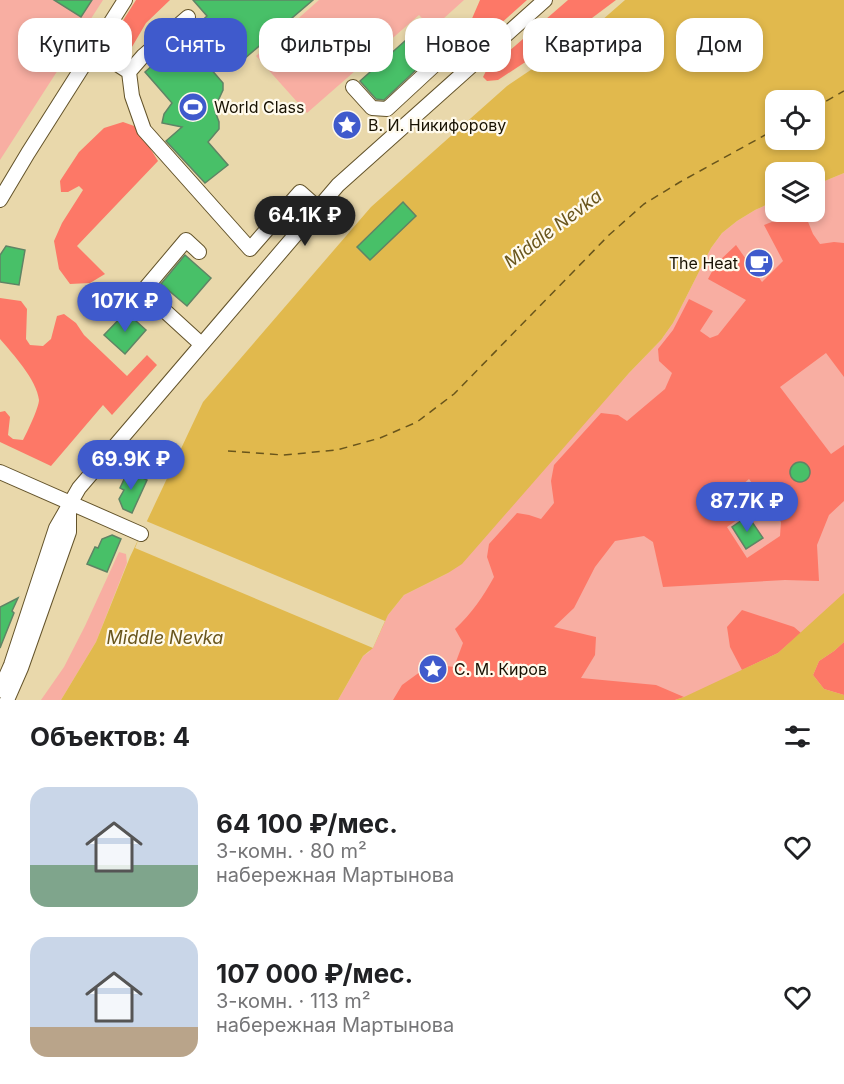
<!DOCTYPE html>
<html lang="ru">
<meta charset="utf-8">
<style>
:root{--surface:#fff;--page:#f6f6f6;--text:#202124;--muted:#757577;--accent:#3f5acc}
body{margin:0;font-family:Inter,sans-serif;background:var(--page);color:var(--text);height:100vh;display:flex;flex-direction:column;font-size:22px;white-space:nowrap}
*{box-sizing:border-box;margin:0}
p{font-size:20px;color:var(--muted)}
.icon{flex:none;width:33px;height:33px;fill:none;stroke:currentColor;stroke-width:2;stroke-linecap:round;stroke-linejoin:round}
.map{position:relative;height:700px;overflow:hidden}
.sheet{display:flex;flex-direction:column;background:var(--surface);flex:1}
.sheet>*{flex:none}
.top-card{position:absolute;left:18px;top:18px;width:808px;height:54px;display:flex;gap:12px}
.buttons{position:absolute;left:765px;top:90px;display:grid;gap:12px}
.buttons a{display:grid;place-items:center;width:60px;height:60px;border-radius:12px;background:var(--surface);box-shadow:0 3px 9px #0003;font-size:30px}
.price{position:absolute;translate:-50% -51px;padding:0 14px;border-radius:21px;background:var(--accent);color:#fff;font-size:20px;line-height:39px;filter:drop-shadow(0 2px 3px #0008)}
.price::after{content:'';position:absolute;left:50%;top:36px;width:18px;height:14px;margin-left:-9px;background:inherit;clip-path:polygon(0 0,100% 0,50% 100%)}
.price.on{background:#222;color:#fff}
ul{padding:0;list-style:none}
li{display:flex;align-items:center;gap:18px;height:150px;padding:0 30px}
li span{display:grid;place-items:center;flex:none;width:168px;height:120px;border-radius:18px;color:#555}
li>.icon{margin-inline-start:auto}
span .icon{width:72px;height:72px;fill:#fffc;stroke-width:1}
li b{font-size:26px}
h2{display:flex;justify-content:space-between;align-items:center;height:72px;padding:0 30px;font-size:26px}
.pill{padding:0 21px;border-radius:18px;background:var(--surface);box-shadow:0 3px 9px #0003;font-size:21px;line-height:54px}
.pill.on{background:var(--accent);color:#fff}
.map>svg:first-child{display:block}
.green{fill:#f8aea2}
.forest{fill:#fd7867;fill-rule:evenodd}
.water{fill:#e1b94d;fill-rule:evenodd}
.pier{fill:#e9d8ab}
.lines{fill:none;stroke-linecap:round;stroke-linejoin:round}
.ferry{stroke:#69551c;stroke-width:1.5;stroke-dasharray:8 6;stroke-linecap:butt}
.building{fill:#48c068;stroke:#5f8465;stroke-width:1.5}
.minor-casing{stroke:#63532a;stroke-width:16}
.minor{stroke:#fff;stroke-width:14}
.labels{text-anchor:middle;stroke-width:4.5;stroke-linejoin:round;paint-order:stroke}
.poi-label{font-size:16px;fill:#181203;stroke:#fffaec;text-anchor:start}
.water-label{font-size:18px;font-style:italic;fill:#69551c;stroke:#fffaec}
</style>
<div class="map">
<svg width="844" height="700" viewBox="0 0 844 700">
<rect width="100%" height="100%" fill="#e9d8ab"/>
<!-- green -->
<path class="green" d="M 0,0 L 103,0 L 0,160 Z
M 319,0 L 464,0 L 432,29 L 419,15 L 307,113 L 256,56 Z
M 844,173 L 844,700 L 338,700 L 363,656 L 369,652 L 388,615 L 404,595 L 448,573 L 629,373 L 661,340 L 673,323 L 711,248 L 722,233 L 737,221 L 755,210 L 775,201 L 776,212 L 814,212 L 815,185 Z
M 119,552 L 126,554 L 127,563 L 96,642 L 61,700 L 41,700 L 64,667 L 85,626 Z"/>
<!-- forest -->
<path class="forest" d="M 136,0 L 170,0 L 146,23 L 129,52 L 112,38 Z
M 480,0 L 527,0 L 471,50 L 464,37 Z
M 568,0 L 616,0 L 592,18 L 498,80 L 487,81 L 483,77 L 486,71 Z
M 123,122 L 137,127 L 158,161 L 77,246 L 105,274 L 90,283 L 70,284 L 59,269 L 54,241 L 62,223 L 83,190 L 79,186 L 68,192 L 61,192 L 60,181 L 79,152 L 104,128 Z
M 797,212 L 804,212 L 813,234 L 820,244 L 834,242 L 844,243 L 844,377 L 826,353 L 780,387 L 831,454 L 844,445 L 844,501 L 829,515 L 817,545 L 819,581 L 785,580 L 663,587 L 653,542 L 644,536 L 615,541 L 595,567 L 574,608 L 554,627 L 596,637 L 595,655 L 581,678 L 656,685 L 684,697 L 675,700 L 393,700 L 402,685 L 431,664 L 454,667 L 463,643 L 455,629 C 472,613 483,597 494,577 L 487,557 L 489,544 L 517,513 L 529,515 L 541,519 L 554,503 L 551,481 L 554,465 L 601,413 L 618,415 L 627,421 L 665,389 L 672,373 L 659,361 L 658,349 L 673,330 L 689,299 L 713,311 L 700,331 L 710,338 L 718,335 L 746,300 L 708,279 L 716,264 L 736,245 L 762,282 L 783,261 L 764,225 ZM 749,479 L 781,522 L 780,536 L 747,558 L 727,527 L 744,515 L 734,492 Z
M 0,298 L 21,301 L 27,309 L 26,339 L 30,345 L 43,346 L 51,339 L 57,316 L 64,314 L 76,323 L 84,335 L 127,376 L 147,355 L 157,365 L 112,415 L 103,405 L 51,466 L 0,442 L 0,412 L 5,411 L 10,417 L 8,435 L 13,439 L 23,440 C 27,433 39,407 39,400 C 37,380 12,353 0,339 Z
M 742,610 L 794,627 L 801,633 L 778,653 L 742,670 L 730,647 L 727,627 Z
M 844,642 L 844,695 L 824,689 L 813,675 L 819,661 L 834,651 Z"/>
<!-- water -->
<path class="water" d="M 625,0 L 844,0 L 844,173 L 815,185 L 814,172 L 776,172 L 775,201 L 755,210 L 737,221 L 722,233 L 711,248 L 673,323 L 661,340 L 629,373 L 462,564 L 448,573 L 404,595 L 388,615 L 373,648 L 363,656 L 338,700 L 61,700 L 96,642 L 130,557 L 203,402 L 371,207 L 507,86 L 593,28 ZM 776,100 L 814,100 L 814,140 L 776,140 ZM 415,216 L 370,260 L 357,248 L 357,247 Z
M 844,593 L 844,642 L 834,651 L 819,661 L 813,675 L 824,689 L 844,695 L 844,700 L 675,700 L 684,697 L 778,653 Z"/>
<!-- pier -->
<path class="pier" d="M 146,521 L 385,621 L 373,648 L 135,548 Z"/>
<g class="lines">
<!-- ferry -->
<path class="ferry" d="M 814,108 L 844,91
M 228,451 L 283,455 L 337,450 L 380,438 L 417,422 L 454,394 L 609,235 L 644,204 L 680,182 L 776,129"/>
</g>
<!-- building -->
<path class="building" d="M 54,0 L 92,0 L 81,17 Z
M 193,0 L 313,0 L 244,59 L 234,47 L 210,68 L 223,83 L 223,90 L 217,103 L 215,111 L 219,122 L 219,129 L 208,142 L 228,165 L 205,183 L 166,141 L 182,127 L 162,123 L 164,114 L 172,103 L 145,72 L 207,16 Z
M 415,32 L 434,53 L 384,100 L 376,99 L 360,81 Z
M 403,202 L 416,216 L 370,260 L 357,247 Z
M 6,246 L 25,250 L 19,285 L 0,282 L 0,255 Z
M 185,255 L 211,278 L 187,306 L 161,284 Z
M 126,312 L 146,330 L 125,354 L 104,335 Z
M790 472a10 10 0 1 1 20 0a10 10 0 1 1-20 0Z
M 128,471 L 147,480 L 132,513 L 123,509 L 119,499 L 124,490 L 120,488 Z
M 748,516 L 763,538 L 746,549 L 732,527 Z
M 112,535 L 121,539 L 107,572 L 87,564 L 95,547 L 98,548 L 102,539 Z
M 18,598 L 12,611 L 14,613 L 0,648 L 0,607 Z"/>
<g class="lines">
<!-- minor casing -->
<g class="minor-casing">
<path id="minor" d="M 188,17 L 143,56 L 129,72 L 132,96 L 144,130 L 250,249 L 300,192 L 318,208
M 438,28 L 470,66
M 94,49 L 129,72
M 353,87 L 372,108 L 387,109 L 454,47
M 0,200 L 28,153 L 125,0
M 199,252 L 186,240 L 143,291 L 201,344
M 0,472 L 141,534
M 0,690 L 11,665 L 56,528 L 79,488 L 338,185 L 545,0
M 7,700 L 21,668 L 69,532 L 69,505"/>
</g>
<!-- minor -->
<use href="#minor" class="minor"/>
</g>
<!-- icons -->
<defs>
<g id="stadium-disc" transform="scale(1.5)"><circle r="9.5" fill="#3f5acc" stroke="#fffaec"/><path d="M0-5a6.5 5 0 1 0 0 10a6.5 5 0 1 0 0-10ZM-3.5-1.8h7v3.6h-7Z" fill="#fff"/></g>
<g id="sight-disc" transform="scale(1.5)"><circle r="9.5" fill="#3f5acc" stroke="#fffaec"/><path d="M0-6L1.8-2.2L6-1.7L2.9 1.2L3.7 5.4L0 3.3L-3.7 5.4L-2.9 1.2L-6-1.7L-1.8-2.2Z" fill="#fff"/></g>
<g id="cafe-disc" transform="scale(1.5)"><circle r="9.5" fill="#3f5acc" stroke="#fffaec"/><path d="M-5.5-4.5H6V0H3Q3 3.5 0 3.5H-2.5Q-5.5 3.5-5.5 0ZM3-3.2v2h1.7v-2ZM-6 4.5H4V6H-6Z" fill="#fff"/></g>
</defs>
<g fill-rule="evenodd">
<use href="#stadium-disc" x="193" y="107"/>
<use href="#sight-disc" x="347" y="125"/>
<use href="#cafe-disc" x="759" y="263"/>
<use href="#sight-disc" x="433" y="669"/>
</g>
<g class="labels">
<!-- poi labels -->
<g class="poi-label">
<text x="214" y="113">World Class</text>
<text x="368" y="131">В. И. Никифорову</text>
<text x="738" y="269" text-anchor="end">The Heat</text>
<text x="454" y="675">С. М. Киров</text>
</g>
<!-- water labels -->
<g class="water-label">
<text transform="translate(553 229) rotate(-37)" y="6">Middle Nevka</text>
<text x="165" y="644">Middle Nevka</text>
</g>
</g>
</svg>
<div class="buttons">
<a><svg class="icon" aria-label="locate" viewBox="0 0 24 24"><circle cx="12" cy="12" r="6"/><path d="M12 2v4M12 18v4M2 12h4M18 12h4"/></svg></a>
<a><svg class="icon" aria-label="layers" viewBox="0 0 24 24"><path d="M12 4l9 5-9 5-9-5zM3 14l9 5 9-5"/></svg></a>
</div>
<b class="price on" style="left:305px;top:247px">64.1K ₽</b>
<b class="price" style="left:125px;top:333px">107K ₽</b>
<b class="price" style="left:131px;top:491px">69.9K ₽</b>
<b class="price" style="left:747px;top:533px">87.7K ₽</b>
<div class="top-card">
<a class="pill">Купить</a>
<a class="pill on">Снять</a>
<a class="pill">Фильтры</a>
<a class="pill">Новое</a>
<a class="pill">Квартира</a>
<a class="pill">Дом</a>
</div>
</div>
<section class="sheet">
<h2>Объектов: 4<svg class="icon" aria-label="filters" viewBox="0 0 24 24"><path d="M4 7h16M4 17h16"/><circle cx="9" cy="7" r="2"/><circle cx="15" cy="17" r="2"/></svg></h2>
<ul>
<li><span style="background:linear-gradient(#c9d6e8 65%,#7fa58c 0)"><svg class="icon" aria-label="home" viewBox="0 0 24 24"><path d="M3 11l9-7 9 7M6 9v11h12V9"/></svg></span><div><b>64 100 ₽/мес.</b><p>3-комн. · 80 m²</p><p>набережная Мартынова</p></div><svg class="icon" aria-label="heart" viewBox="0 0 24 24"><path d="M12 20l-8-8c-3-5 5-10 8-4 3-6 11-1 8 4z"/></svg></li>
<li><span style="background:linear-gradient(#c9d6e8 75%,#b9a48a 0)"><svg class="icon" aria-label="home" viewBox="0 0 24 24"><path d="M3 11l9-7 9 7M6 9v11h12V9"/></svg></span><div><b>107 000 ₽/мес.</b><p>3-комн. · 113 m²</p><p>набережная Мартынова</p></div><svg class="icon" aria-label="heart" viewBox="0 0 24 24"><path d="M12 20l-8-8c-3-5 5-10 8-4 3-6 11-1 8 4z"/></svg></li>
</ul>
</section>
